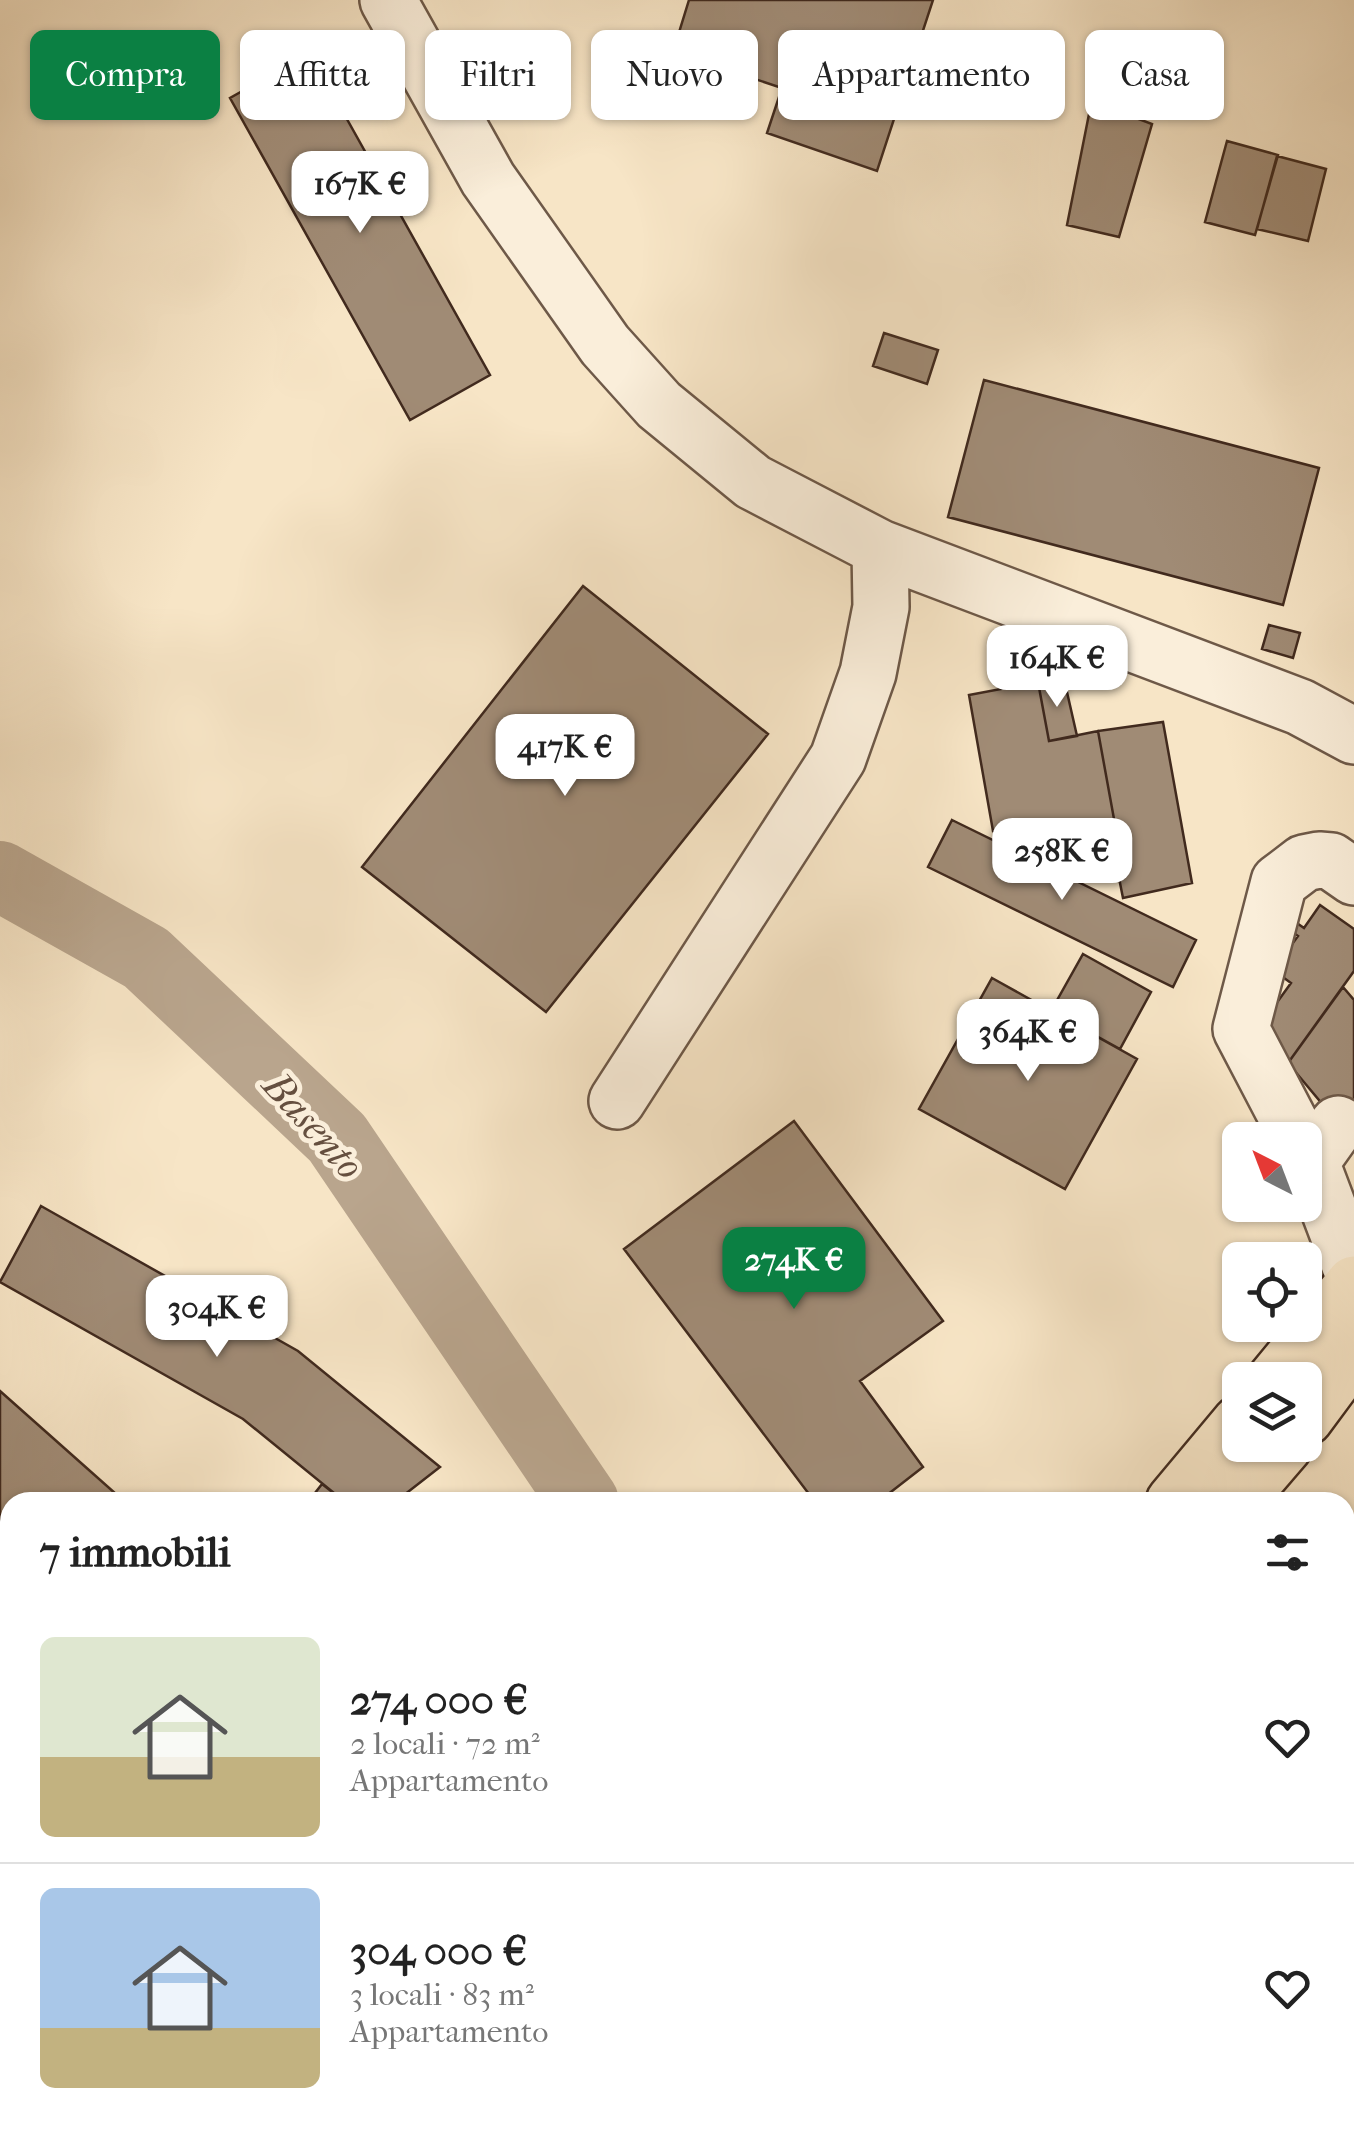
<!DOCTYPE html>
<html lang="it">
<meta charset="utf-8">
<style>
:root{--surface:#fff;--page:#f2f2f2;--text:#222;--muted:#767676;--line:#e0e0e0;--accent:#0b8043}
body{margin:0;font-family:"IM FELL French Canon",serif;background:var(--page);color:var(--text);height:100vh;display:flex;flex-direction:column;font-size:38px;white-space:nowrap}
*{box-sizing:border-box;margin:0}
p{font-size:32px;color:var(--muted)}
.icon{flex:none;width:55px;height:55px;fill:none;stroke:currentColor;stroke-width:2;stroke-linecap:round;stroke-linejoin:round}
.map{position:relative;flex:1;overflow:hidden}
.side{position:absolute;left:0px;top:1492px;width:1355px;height:642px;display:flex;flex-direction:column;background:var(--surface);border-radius:30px 30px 0 0;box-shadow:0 2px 8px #0004}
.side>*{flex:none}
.banner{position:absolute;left:30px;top:30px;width:1295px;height:90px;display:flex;gap:20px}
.needle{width:65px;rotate:318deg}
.controls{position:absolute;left:1222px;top:1122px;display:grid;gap:20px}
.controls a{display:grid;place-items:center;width:100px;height:100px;border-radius:15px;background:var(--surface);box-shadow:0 2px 8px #0004;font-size:50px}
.price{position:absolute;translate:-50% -85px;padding:0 22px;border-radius:20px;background:#fff;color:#222;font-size:32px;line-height:65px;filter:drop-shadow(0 2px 5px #0008)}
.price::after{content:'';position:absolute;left:50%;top:60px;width:30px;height:22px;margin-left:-15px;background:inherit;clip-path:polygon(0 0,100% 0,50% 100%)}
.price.current{background:var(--accent);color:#fff}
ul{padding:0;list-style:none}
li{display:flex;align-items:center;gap:30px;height:250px;padding:0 40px}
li+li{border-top:2px solid var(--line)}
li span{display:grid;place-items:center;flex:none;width:280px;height:200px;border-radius:15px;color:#555}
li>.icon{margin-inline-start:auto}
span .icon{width:120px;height:120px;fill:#fffc;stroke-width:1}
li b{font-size:42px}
h2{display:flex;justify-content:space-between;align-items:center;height:120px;padding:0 40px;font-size:42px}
.pill{padding:0 35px;border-radius:15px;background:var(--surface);box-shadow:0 2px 8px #0004;font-size:35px;line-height:90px}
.pill.current{background:var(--accent);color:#fff}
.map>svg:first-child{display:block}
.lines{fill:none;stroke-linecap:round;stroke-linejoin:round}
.river{stroke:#b9a58d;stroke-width:70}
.building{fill:#a08b75;stroke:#412a1e;stroke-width:2.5}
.minor-casing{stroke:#6e5948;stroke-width:60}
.major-casing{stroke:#412a1e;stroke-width:60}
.highway-casing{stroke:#412a1e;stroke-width:60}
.minor{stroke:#faeeda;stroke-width:55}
.major{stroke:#f7e5c6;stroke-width:55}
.highway{stroke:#f7e5c6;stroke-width:55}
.labels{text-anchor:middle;stroke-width:10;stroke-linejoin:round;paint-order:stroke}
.water-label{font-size:40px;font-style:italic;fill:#654f3f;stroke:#faeeda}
</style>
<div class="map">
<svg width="1354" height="2133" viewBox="0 0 1354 2133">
<rect width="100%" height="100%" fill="#f7e5c6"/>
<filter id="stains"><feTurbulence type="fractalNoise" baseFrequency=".002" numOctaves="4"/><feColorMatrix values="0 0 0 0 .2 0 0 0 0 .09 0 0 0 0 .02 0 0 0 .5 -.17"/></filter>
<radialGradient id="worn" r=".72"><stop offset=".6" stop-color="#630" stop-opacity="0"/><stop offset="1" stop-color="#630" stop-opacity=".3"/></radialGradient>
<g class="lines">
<!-- river -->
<path class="river" d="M 0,876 L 146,958 L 337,1138 L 584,1502
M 888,2125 L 889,2133"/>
</g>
<!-- building -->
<path class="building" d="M 689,0 L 933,0 L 877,171 L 767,133 L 782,88 L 673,52 Z
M 310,53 L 490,375 L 410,420 L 230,98 Z
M 1092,99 L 1122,105 L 1120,112 L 1152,124 L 1119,237 L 1067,225 Z
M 1227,141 L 1278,155 L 1255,235 L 1205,222 Z
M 1277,156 L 1326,169 L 1308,241 L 1257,229 Z
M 884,333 L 938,350 L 927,384 L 873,366 Z
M 984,380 L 1319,468 L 1283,605 L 948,517 Z
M 583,586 L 768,734 L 546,1012 L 362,867 Z
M 1269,625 L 1300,633 L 1293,658 L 1262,649 Z
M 1064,679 L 1077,736 L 1049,741 L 1038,682 Z
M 1038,682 L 1049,741 L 1098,731 L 1120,852 L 1060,863 L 1052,820 L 993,831 L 969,695 Z
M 1163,722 L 1192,883 L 1123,898 L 1114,853 L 1120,852 L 1098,731 Z
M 952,820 L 1196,940 L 1173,987 L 928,867 Z
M 1320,905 L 1354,929 L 1354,971 L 1288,1063 L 1252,1037 L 1291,983 L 1273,970 L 1298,936 L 1285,927 L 1291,919 L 1304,928 Z
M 1083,954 L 1151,992 L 1120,1049 L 1051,1011 Z
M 992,978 L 1137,1059 L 1065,1189 L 919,1109 Z
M 1343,987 L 1354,1000 L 1354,1142 L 1288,1063 Z
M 794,1121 L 943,1321 L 860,1381 L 923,1467 L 878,1502 L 815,1502 L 624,1249 Z
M 41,1206 L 298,1351 L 440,1467 L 395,1502 L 345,1502 L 243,1419 L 0,1282 Z
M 0,1391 L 125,1502 L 10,1502 L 10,1628 L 0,1619 Z
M 322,1484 L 345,1502 L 308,1502 Z
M 1345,1838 L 1354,1842 L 1354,1964 L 1349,1975 L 1345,1973 Z
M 1345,1973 L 1354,1977 L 1354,1989 L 1345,2009 Z
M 1354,1989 L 1354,2105 L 1347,2119 L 1345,2009 Z
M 197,2125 L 251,2125 L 253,2133 L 192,2133 L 190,2127 Z
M 1199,2125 L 1292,2125 L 1289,2133 L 1213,2133 Z
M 1299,2125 L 1345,2125 L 1342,2133 L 1315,2133 Z"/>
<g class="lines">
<!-- minor casing -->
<g class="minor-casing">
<path id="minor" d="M 388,0 L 488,179 L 605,345 L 659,405 L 753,482 L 880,548 L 1300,707 L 1354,736
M 617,1101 L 838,758 L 868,673 L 881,607 L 880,548
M 1338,1124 L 1311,1162 L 1354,1276
M 1299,1140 L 1241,1029 L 1279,882 L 1304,863 L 1319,860 L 1331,861 L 1354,877
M 1345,1656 L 1354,1669"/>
</g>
<!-- major casing -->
<g class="major-casing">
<path id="major" d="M 0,2023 L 10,2033
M 103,2125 L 111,2133"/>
</g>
<!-- highway casing -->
<g class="highway-casing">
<path id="highway" d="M 1275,1380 L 1354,1284
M 1305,1418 L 1354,1352
M 1174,1502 L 1240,1423
M 1236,1502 L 1285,1445
M 543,2133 L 552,2125
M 621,2133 L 629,2125"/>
</g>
<!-- minor -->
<use href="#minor" class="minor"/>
<!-- major -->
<use href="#major" class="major"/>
<!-- highway -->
<use href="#highway" class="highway"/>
</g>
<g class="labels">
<!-- water labels -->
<g class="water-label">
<text transform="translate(314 1125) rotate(48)" y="14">Basento</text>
</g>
</g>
<rect width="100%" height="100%" filter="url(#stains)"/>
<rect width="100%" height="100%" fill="url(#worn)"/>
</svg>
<div class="controls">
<a><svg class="needle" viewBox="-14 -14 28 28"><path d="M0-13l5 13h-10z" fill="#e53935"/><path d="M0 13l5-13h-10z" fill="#767676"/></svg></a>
<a><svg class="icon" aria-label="locate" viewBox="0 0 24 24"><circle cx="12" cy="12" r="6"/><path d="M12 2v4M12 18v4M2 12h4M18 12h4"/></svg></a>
<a><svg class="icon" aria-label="layers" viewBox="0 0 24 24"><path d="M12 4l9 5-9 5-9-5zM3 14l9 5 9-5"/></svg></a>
</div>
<b class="price" style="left:360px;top:236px">167K €</b>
<b class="price" style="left:1057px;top:710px">164K €</b>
<b class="price" style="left:565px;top:799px">417K €</b>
<b class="price" style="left:1062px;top:903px">258K €</b>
<b class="price" style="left:1028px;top:1084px">364K €</b>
<b class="price current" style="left:794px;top:1312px">274K €</b>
<b class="price" style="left:217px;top:1360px">304K €</b>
<div class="banner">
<a class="pill current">Compra</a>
<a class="pill">Affitta</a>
<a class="pill">Filtri</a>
<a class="pill">Nuovo</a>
<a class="pill">Appartamento</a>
<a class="pill">Casa</a>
</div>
<section class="side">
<h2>7 immobili<svg class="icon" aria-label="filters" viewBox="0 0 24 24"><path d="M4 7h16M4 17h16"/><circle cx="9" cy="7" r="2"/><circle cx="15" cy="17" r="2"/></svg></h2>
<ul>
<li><span style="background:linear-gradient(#dfe7d0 60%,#c2b280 0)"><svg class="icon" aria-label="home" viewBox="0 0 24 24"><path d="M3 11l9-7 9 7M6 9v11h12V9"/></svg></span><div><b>274 000 €</b><p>2 locali · 72 m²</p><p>Appartamento</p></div><svg class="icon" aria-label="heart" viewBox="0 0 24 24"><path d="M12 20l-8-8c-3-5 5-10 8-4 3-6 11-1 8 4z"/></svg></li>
<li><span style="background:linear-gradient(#a9c7e8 70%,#c2b280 0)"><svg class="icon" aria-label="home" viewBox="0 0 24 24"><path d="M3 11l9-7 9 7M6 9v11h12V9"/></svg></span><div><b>304 000 €</b><p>3 locali · 83 m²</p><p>Appartamento</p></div><svg class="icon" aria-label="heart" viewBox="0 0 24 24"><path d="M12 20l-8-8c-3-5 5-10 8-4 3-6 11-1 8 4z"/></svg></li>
</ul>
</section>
</div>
